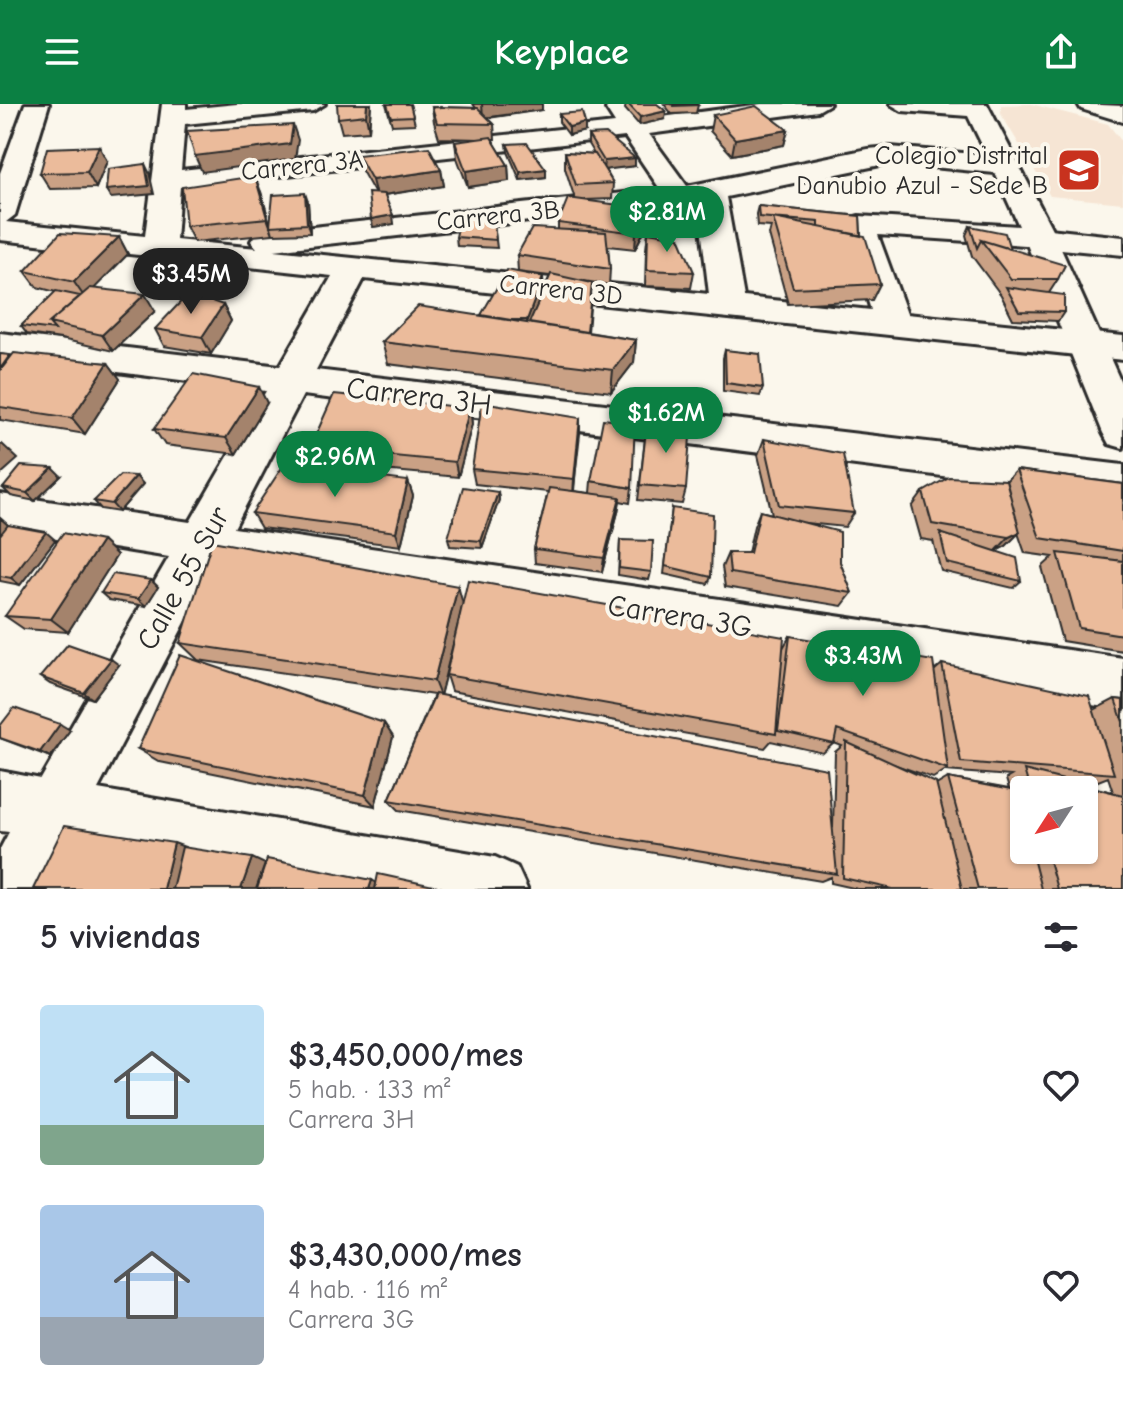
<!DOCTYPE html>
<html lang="es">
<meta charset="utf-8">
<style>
:root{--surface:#fff;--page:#f2f2f3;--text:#2b2b33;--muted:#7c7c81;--accent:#0b8043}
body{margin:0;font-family:"Comic Neue",sans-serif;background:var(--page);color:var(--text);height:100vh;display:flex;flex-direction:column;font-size:30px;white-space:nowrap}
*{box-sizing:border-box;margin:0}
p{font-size:26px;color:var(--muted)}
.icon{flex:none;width:44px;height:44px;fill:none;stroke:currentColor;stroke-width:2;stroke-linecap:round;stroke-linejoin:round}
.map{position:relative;height:785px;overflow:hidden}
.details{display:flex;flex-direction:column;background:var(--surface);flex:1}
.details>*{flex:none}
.needle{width:52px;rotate:234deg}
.tools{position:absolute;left:1010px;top:672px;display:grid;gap:16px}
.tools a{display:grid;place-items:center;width:88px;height:88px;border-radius:8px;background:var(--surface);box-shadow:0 2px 6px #0004;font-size:40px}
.price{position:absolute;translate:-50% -68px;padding:0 18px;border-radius:28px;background:var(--accent);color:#fff;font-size:26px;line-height:52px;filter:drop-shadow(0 2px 4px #0008)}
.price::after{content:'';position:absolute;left:50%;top:48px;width:24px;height:18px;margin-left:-12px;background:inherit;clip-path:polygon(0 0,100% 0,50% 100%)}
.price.on{background:#222;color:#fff}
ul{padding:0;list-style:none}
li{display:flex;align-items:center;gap:24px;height:200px;padding:0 40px}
li span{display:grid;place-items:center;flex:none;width:224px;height:160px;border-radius:8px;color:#555}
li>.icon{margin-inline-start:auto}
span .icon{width:96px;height:96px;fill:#fffc;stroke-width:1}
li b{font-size:34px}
h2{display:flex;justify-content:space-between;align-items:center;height:96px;padding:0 40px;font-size:34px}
header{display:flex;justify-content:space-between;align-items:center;height:104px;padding:0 40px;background:var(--accent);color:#fff;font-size:36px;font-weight:800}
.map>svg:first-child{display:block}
.built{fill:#f6e5d4}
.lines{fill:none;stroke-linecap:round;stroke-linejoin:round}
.street-casing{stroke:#2b2b2b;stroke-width:6}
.secondary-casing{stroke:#2b2b2b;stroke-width:6}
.street{fill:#fbf7ec;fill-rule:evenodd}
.secondary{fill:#fbf7ec;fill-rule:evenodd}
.wall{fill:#caa185;stroke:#2b2b2b;stroke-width:2;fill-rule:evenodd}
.shaded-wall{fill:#a4836c;stroke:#2b2b2b;stroke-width:2}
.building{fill:#ebbb9b;stroke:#2b2b2b;stroke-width:2}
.labels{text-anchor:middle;stroke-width:8;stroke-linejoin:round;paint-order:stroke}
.far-poi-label{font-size:26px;fill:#2b2b2b;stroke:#fbf7ec;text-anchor:end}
.far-street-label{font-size:26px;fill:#2b2b2b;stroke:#fbf7ec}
.street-label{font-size:30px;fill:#2b2b2b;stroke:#fbf7ec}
</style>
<header><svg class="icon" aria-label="menu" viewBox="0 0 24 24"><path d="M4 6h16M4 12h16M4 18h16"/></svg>Keyplace<svg class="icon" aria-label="share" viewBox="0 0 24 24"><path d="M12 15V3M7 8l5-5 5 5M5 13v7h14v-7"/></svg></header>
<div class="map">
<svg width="1123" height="785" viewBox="0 0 1123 785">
<rect width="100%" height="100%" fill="#fbf7ec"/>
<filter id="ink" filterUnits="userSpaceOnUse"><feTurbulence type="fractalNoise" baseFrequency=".0125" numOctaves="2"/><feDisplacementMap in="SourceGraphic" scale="16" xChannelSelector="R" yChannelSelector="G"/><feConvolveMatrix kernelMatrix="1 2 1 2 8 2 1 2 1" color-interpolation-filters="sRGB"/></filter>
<g filter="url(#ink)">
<!-- built -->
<path class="built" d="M 1031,0 L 1108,20 L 1123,39 L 1123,99 L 1050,92 L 1001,10 L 1001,1 Z"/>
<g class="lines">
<!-- street casing -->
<g class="street-casing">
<path id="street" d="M 25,0 L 49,0 L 15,111 L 6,118 L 145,132 L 162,0 L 186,0 L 186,5 L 237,0 L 325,0 L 313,7 L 185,20 L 181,66 L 615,19 L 606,5 L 609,0 L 627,0 L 639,16 L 761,0 L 830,0 L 818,7 L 649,30 L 687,82 L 868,45 L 890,43 L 987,51 L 968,12 L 902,7 L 890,0 L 987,0 L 1056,133 L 1051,140 L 1040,142 L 878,131 L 907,210 L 1123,232 L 1123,256 L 364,175 L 316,266 L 1123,361 L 1123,395 L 303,291 L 234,424 L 1123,554 L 1123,606 L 215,461 L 98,685 L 495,753 L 517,763 L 527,785 L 321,785 L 70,739 L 46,785 L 0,785 L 0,745 L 9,728 L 0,727 L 0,667 L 41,675 L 169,453 L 0,426 L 0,390 L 190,418 L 266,287 L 0,253 L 0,229 L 280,262 L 332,172 L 0,136 L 0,69 ZM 625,33 L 660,85 L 267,128 L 256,130 L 251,137 L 257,144 L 176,136 L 180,83 ZM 890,59 L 995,69 L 1019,122 L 859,112 L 848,115 L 844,121 L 871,206 L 744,193 L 726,93 ZM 698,98 L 709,190 L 274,146 Z
M 1078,0 L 1123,2 L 1123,18 L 1081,5 Z"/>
</g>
<!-- secondary casing -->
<g class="secondary-casing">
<path id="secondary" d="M 1040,124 L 1123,133 L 1123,151 L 1061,145 L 1123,283 L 1123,344 L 1109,340 L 1103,329 L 1024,133 L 1029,126 Z"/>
</g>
<!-- street -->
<use href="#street" class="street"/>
<!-- secondary -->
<use href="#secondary" class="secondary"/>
</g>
<!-- wall -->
<path class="wall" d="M 371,0 L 369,27 L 342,29 L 338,14 Z
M 386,0 L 410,0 L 415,20 L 392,21 Z
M 473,0 L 542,0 L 542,6 L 488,14 L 494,20 L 495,35 L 492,35 L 508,61 L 509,77 L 468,83 L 457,54 L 455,38 L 479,35 L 439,34 L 434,18 L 432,3 L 476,4 Z
M 626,0 L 657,0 L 665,15 L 639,21 L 625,5 Z
M 664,0 L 697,0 L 698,1 L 696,9 L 672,10 Z
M 559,10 L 585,27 L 569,31 L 559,18 Z
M 713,11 L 788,26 L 784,41 L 732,51 L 710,27 Z
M 588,31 L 635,62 L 605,65 L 613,79 L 612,95 L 585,96 L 647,121 L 635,145 L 608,142 L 610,165 L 609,181 L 584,177 L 592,179 L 588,228 L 636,236 L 634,258 L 611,288 L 388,260 L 382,238 L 481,211 L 543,173 L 543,187 L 550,172 L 518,168 L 517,151 L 558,125 L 558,119 L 575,95 L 565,64 L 565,48 L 594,50 L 588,40 Z
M 507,40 L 546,65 L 546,73 L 520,76 L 508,48 Z
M 358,51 L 441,66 L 444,82 L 385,91 L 394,120 L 373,123 L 371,115 L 375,90 L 362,67 Z
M 107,57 L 96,84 L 50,85 L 40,69 Z
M 261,88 L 270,120 L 308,98 L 310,129 L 273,130 L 194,138 L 186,122 Z
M 758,102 L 860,112 L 861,132 L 880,180 L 872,196 L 788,200 L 769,131 L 771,123 L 757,122 L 756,110 Z
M 493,113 L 497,144 L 457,142 L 456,133 Z
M 970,122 L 1010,145 L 1058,175 L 1049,189 L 1064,208 L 1058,217 L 1013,215 L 1001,191 L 972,152 L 966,131 Z
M 648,128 L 694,168 L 691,184 L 645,182 L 646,145 Z
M 119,133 L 128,150 L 94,184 L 155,207 L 113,247 L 61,235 L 27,230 L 21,222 L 56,188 L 37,183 L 25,167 Z
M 223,201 L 231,217 L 211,250 L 164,242 L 155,225 Z
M 725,246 L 763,284 L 760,292 L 723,287 L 723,254 Z
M 0,250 L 11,252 L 108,259 L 120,275 L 85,330 L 0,316 Z
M 267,299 L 236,350 L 165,341 L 154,325 Z
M 470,304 L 472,320 L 458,373 L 317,360 L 310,344 Z
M 580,314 L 574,387 L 590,389 L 591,377 L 632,384 L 630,399 L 620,397 L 618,408 L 602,468 L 535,459 L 534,445 L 548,388 L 475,380 L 472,365 Z
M 647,317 L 686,385 L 682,400 L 638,396 Z
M 764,335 L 854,409 L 845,423 L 806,419 L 840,458 L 852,489 L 842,502 L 725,483 L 722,463 L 728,449 L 748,449 L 754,422 L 760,407 L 772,410 L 758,351 Z
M 1016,366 L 1123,380 L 1123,547 L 1062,537 L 1042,463 L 1053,453 L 1025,449 L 1018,429 L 1006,442 L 996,447 L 1021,477 L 1013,484 L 941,467 L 933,437 L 921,435 L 912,403 L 923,388 L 1006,377 Z
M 61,372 L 35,397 L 11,392 L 3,384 Z
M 136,372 L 143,380 L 119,408 L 101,405 L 94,397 Z
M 408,377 L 413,392 L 401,442 L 261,424 L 252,409 Z
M 498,388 L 499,396 L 482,444 L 450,442 L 448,434 Z
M 672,404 L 711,473 L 708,480 L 664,470 Z
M 0,414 L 8,421 L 55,436 L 20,481 L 0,477 Z
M 620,436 L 651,468 L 649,476 L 618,471 Z
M 102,437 L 117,451 L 68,528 L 24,525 L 5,512 Z
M 151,476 L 158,483 L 146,502 L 109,496 L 101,489 Z
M 462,498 L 783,544 L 790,532 L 934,567 L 942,560 L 1094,606 L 1115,595 L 1123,596 L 1123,785 L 858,785 L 831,779 L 831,773 L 821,777 L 399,706 L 389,696 L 434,591 L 198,556 L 180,539 ZM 450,550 L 446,571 L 451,587 L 765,644 L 771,637 L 823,649 L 834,639 L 842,642 L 835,648 L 833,723 L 440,591 ZM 893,660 L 933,674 L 946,666 L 946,667 L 1011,672 L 1006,675 L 1009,685 L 948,674 L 936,681 ZM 1108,673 L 1113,688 L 1067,677 L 1093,679 ZM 1024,686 L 1084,686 L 1084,746 L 1024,746 Z
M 119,561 L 93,595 L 50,580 L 40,573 Z
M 384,619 L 393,633 L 375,702 L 160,658 L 138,645 Z
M 0,622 L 70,626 L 50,653 L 0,634 Z"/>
<!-- shaded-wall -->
<path class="shaded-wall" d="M 367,0 L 371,0 L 369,27 L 366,11 Z
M 482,0 L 542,0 L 542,6 L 483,14 Z
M 666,7 L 665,15 L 639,21 L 640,13 Z
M 585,19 L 585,27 L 569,31 L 569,23 Z
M 293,21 L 298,36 L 295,55 L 202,68 L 195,52 Z
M 788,26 L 784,41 L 732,51 L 735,35 Z
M 99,42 L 107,57 L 96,84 L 87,68 Z
M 635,54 L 635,62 L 603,66 L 604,57 Z
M 145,60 L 149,68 L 154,90 L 111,94 L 106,86 Z
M 508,61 L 509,77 L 468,83 L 466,67 Z
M 546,65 L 546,73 L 520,76 L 520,68 Z
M 441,66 L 444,82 L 376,92 L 372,76 Z
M 255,72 L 261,88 L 273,130 L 267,114 Z
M 305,89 L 308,98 L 310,129 L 307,120 Z
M 648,105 L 647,121 L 635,145 L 636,129 Z
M 393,111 L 394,120 L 373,123 L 371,115 Z
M 119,133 L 128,150 L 85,194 L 74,178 Z
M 543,173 L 544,189 L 528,232 L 527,216 Z
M 145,190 L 155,207 L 113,247 L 102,231 Z
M 223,201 L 231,217 L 211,250 L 202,233 Z
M 636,236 L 634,258 L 611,288 L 613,266 Z
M 108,259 L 120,275 L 85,330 L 72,314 Z
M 259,283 L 267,299 L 236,350 L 226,334 Z
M 470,304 L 472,320 L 458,373 L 455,358 Z
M 580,314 L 580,330 L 573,391 L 574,375 Z
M 2,340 L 18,355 L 0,371 L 0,341 Z
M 53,364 L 61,372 L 35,397 L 27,389 Z
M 136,372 L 143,380 L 119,408 L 112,400 Z
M 408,377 L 413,392 L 401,442 L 396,428 Z
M 498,388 L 499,396 L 482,444 L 481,437 Z
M 620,393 L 618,408 L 602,468 L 604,454 Z
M 0,414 L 17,429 L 0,450 Z
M 46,428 L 55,436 L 20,481 L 11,474 Z
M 1020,428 L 1006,442 L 996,447 L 1009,433 Z
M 102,437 L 117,451 L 68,528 L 51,515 Z
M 151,476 L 158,483 L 146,502 L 138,495 Z
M 458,482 L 463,500 L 440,592 L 434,577 Z
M 111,555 L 119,561 L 93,595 L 84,589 Z
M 384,619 L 393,633 L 375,702 L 365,691 Z
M 60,620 L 70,626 L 50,653 L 40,648 Z
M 174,739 L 190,745 L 181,785 L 163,785 Z
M 252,754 L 265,760 L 256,785 L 241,785 Z
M 372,776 L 380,781 L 379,785 L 369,785 Z"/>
<!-- building -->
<path class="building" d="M 337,0 L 367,0 L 366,11 L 338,14 Z
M 387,0 L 410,0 L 413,12 L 391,13 Z
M 628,0 L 657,0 L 666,7 L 640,13 Z
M 672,0 L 697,0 L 698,1 L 673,2 Z
M 756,2 L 788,26 L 735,35 L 713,11 Z
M 432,3 L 478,4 L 494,20 L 437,19 Z
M 582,8 L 585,19 L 569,23 L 559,10 Z
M 293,21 L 290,40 L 195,52 L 187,27 Z
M 606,30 L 635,54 L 604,57 L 588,31 Z
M 491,33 L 508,61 L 466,67 L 455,38 Z
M 527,39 L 546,65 L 520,68 L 507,40 Z
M 99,42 L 87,68 L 40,69 L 47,44 Z
M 429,43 L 441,66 L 372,76 L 358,51 Z
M 565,48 L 595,50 L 613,79 L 576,81 Z
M 145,60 L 149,82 L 106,86 L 108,65 Z
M 255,72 L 267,114 L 186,122 L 182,83 Z
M 305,89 L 307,120 L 270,122 L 273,91 Z
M 368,89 L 384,90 L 393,111 L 371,115 Z
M 568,94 L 648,105 L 636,129 L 558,119 Z
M 758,102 L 860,112 L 861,132 L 819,123 L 819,118 L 759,113 Z
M 460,113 L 493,113 L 496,136 L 456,133 Z
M 773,114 L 865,132 L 880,180 L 793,184 Z
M 970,122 L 1005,129 L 1010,145 L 981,136 L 977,144 Z
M 532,124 L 606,128 L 610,165 L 517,151 Z
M 648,128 L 679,133 L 694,168 L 647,166 Z
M 60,129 L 119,133 L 74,178 L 25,167 Z
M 981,136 L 1065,161 L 1058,175 L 1011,175 Z
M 507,166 L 543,173 L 527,216 L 511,216 L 481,211 Z
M 551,170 L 592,179 L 587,228 L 529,219 Z
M 1006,183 L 1064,191 L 1064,208 L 1019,207 Z
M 90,184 L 145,190 L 102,231 L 49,219 Z
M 56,187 L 80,192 L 49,219 L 55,226 L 21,222 Z
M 189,189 L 223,201 L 202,233 L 155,225 Z
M 418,202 L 636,236 L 613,266 L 382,238 Z
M 725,246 L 760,250 L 763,284 L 726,279 Z
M 14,249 L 108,259 L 72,314 L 0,303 L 0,267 Z
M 0,250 L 10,251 L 0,265 Z
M 193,270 L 259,283 L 226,334 L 154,325 Z
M 334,290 L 470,304 L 455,358 L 310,344 Z
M 482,298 L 580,314 L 574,375 L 472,365 Z
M 603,315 L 635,319 L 632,384 L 591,377 Z
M 647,317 L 691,320 L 686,385 L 640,381 Z
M 764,335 L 843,350 L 854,409 L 779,401 Z
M 21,362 L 53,364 L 27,389 L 3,384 Z
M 283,362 L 408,377 L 396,428 L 252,409 Z
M 1016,366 L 1123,380 L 1123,447 L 1040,434 Z
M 120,371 L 136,372 L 112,400 L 94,397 Z
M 949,373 L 1006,376 L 1020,428 L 1009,433 L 932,420 L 923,388 Z
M 463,383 L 498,388 L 481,437 L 448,434 Z
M 549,384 L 620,393 L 604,454 L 534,445 Z
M 672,404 L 713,410 L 711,473 L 665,462 Z
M 760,407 L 840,428 L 840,458 L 852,489 L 730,469 L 728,449 L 750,449 Z
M 8,421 L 46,428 L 11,474 L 0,472 L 0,431 Z
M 63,429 L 102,437 L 51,515 L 5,512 Z
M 940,429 L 1017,454 L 1021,477 L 947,459 Z
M 620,436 L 653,437 L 651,468 L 619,464 Z
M 212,437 L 458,482 L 434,577 L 180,539 Z
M 1058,449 L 1123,457 L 1123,531 L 1079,524 Z
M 113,470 L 151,476 L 138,495 L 101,489 Z
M 468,476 L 784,533 L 776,630 L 446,571 Z
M 790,532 L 933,557 L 948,665 L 837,626 L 834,640 L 778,627 Z
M 68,540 L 111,555 L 84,589 L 40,573 Z
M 180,551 L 384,619 L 365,691 L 138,645 Z
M 942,560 L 1089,592 L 1114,670 L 961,658 Z
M 435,590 L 827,665 L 837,770 L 389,696 Z
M 1115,595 L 1123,596 L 1123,618 Z
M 14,604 L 60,620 L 40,648 L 0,634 L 0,622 Z
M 846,638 L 936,679 L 962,785 L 893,785 L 843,774 Z
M 1024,666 L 1123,691 L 1123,785 L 1057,785 L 1046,746 L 1084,746 L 1084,686 L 1030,686 Z
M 948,674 L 1016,687 L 1024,718 L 1024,746 L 1031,746 L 1041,785 L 978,785 Z
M 64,722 L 174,739 L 163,785 L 33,785 Z
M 182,743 L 252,754 L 241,785 L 172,785 Z
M 267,755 L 372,776 L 369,785 L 257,785 Z
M 378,770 L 447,785 L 375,785 Z"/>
</g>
<!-- icons -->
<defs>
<g id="school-square" transform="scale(2.3)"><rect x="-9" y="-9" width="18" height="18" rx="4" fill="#c8321e" stroke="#fbf7ec"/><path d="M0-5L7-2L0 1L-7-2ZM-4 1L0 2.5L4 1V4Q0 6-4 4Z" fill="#fff"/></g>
</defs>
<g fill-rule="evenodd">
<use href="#school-square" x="1079" y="66"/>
</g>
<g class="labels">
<!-- far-poi labels -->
<g class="far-poi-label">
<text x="1048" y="60">Colegio Distrital<tspan x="1048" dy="30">Danubio Azul - Sede B</tspan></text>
</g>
<!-- far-street labels -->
<g class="far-street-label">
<text transform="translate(302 61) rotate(-6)" y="9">Carrera 3A</text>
<text transform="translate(498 111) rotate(-6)" y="9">Carrera 3B</text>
<text transform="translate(561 185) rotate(6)" y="9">Carrera 3D</text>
</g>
<!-- street labels -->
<g class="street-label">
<text transform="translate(419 292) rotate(7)" y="10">Carrera 3H</text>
<text transform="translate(183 474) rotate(-61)" y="10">Calle 55 Sur</text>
<text transform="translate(680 512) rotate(9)" y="10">Carrera 3G</text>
</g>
</g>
</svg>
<div class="tools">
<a><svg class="needle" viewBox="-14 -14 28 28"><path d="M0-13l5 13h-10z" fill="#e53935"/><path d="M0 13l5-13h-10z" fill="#7c7c81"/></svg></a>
</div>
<b class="price" style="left:667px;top:150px">$2.81M</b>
<b class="price on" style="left:191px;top:212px">$3.45M</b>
<b class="price" style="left:666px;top:351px">$1.62M</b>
<b class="price" style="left:335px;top:395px">$2.96M</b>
<b class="price" style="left:863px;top:594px">$3.43M</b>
</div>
<section class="details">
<h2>5 viviendas<svg class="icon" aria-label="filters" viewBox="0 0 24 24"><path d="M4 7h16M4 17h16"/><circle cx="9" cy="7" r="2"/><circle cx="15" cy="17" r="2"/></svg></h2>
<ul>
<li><span style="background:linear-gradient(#bfe0f5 75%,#7fa58c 0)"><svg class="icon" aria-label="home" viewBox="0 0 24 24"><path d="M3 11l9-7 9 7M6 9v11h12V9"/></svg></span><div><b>$3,450,000/mes</b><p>5 hab. · 133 m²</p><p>Carrera 3H</p></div><svg class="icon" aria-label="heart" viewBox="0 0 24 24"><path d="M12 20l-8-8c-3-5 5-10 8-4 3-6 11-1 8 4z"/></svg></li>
<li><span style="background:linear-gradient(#a9c7e8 70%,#9aa5b1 0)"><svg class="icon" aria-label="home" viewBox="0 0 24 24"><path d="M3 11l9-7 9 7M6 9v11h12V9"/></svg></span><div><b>$3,430,000/mes</b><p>4 hab. · 116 m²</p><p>Carrera 3G</p></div><svg class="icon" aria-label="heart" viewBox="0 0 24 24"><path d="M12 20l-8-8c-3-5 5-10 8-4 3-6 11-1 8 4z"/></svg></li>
</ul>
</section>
